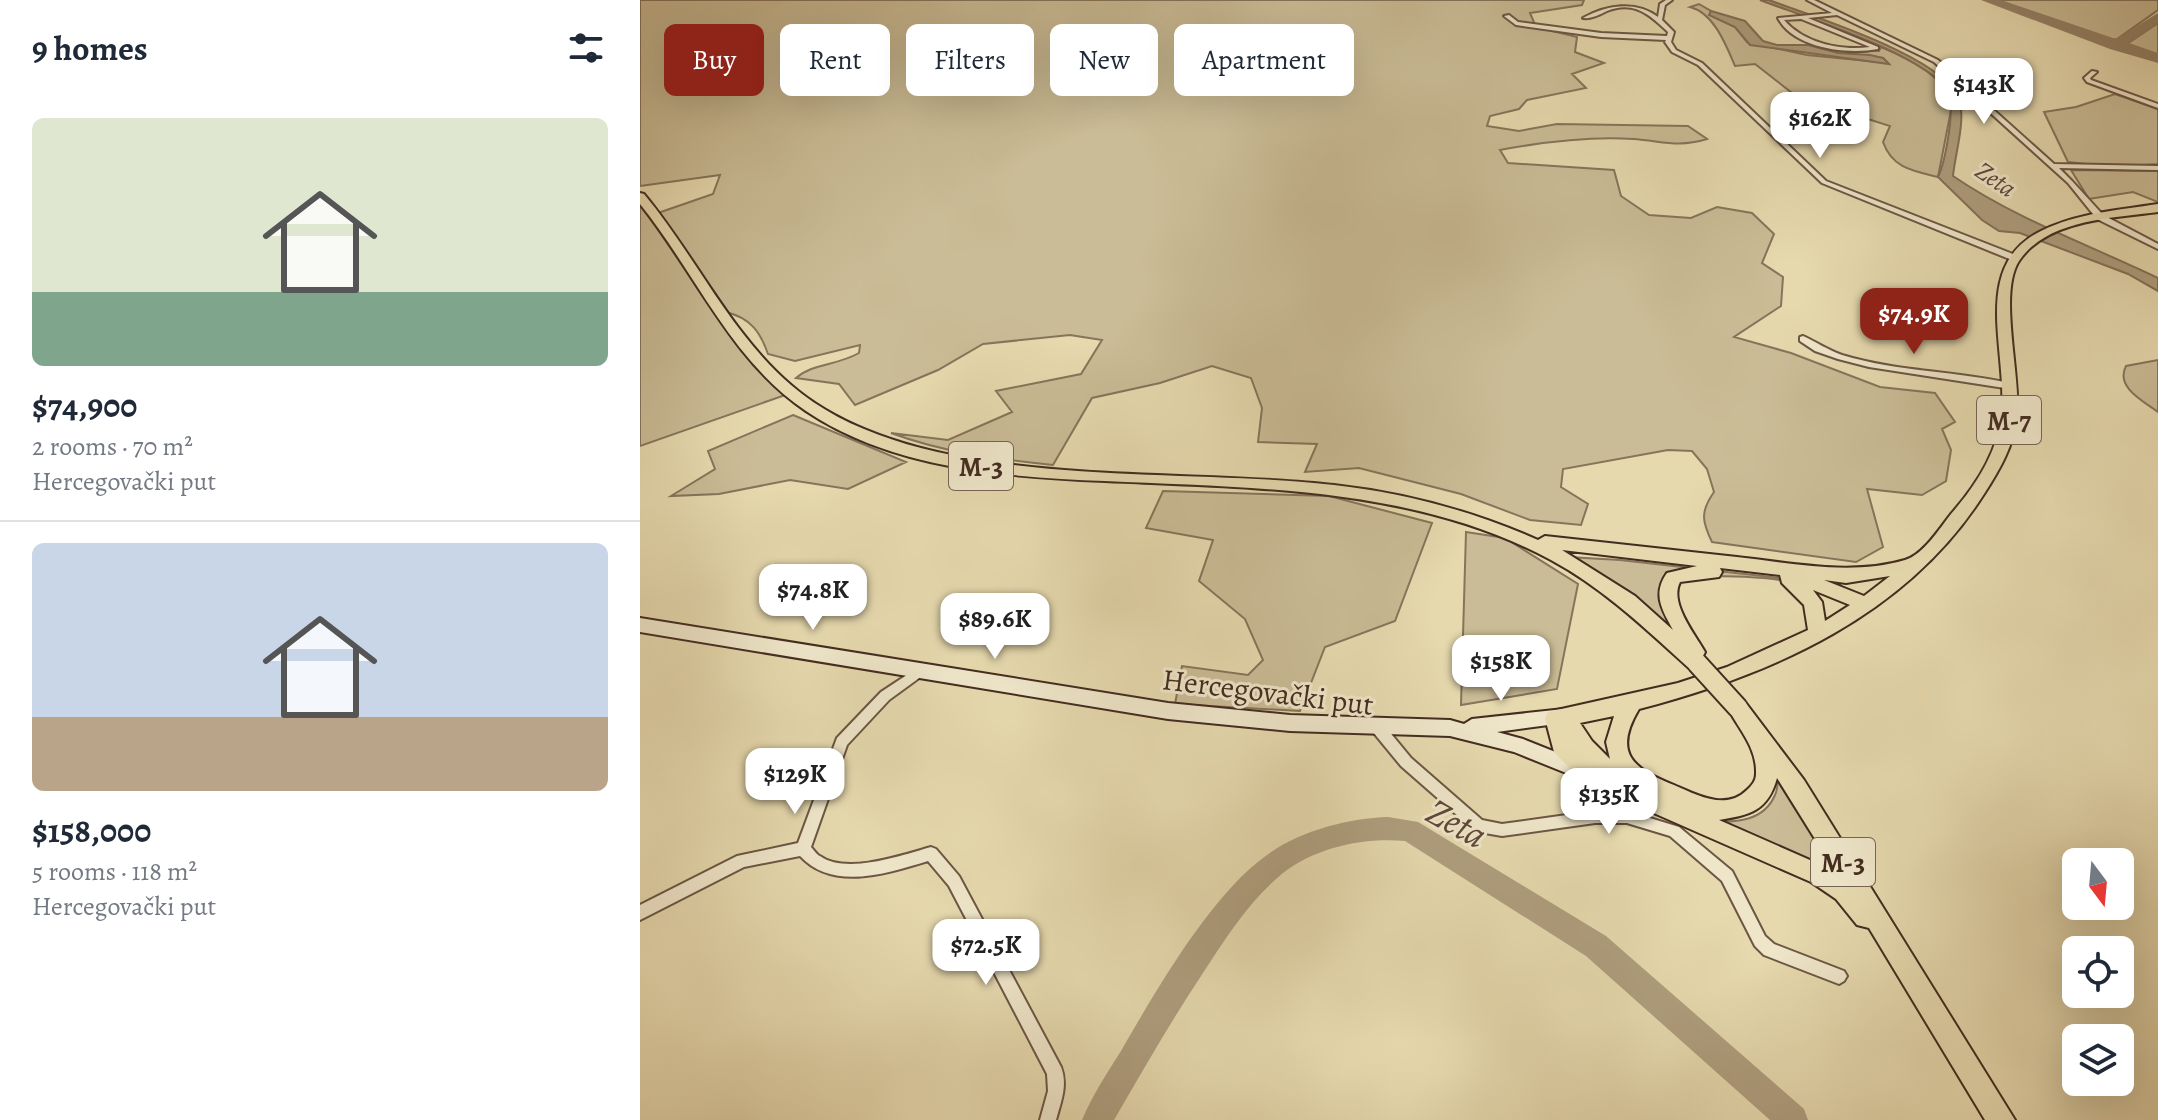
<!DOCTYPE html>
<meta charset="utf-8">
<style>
:root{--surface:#fff;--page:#f2f2f3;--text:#1f2937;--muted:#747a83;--line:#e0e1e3;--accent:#8f2418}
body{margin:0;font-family:Alegreya,serif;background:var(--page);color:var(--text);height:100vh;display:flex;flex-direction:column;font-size:30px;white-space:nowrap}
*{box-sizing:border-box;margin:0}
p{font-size:26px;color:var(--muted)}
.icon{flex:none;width:44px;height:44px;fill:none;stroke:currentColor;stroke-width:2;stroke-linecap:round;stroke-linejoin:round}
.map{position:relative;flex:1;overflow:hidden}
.sheet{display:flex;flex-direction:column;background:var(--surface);width:640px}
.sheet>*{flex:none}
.banner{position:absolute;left:24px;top:24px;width:760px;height:72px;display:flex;gap:16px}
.needle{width:52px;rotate:164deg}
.controls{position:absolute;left:1422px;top:848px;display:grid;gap:16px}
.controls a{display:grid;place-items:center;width:72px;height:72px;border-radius:12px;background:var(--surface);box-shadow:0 8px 32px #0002;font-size:40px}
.price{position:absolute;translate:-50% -68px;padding:0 18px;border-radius:16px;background:#fff;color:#222;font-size:26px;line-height:52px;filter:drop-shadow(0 2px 4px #0008)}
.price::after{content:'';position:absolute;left:50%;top:48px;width:24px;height:18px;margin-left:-12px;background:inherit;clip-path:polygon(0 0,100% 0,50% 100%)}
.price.on{background:var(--accent);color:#fff}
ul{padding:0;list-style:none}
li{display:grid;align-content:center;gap:16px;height:424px;padding:0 32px}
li+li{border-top:2px solid var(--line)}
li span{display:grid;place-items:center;height:248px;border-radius:12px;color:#555}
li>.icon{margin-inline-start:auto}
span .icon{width:144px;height:144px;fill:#fffc;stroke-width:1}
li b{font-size:34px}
h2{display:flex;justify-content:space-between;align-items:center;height:96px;padding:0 32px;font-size:34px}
.chip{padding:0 28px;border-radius:12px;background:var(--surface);box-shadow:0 8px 32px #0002;font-size:28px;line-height:72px}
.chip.on{background:var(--accent);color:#fff}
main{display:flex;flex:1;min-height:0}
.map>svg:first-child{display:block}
.green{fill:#cabc96;stroke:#86745b;stroke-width:2}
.water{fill:#af9e7e;stroke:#847058;stroke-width:2}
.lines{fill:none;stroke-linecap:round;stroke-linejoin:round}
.river{fill:#af9e7e;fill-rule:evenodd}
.taxiway{fill:#948267;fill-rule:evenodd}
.street-casing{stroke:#6c5744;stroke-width:4}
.secondary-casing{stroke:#432c20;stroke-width:4}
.primary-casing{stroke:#432c20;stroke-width:4}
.street{fill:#efe6ca;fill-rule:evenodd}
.secondary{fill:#efe6ca;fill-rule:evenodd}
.primary{fill:#e6d9ae;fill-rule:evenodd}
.primary-bridge-casing{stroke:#432c20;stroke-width:23;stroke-linecap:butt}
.primary-bridge{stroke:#e6d9ae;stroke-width:19}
.labels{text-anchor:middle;stroke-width:6;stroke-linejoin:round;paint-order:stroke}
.far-water-label{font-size:26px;font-style:italic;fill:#5e4838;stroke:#efe6ca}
.shield{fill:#efe6ca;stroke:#776453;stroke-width:2}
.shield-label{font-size:28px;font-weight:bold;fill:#432c20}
.street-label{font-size:30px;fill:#432c20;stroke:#efe6ca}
.near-water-label{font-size:38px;font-style:italic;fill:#5e4838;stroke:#efe6ca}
</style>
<main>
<section class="sheet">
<h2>9 homes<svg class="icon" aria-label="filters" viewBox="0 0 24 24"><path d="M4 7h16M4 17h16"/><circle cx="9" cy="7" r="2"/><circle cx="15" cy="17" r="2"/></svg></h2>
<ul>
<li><span style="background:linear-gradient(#dfe7d0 70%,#7fa58c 0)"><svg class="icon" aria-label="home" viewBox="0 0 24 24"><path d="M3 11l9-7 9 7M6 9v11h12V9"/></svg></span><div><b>$74,900</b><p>2 rooms · 70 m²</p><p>Hercegovački put</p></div></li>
<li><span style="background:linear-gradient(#c9d6e8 70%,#b9a48a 0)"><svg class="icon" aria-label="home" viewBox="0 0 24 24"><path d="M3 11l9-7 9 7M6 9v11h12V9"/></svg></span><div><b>$158,000</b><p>5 rooms · 118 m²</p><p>Hercegovački put</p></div></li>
</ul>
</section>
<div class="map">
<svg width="1518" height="1120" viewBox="0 0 1518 1120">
<rect width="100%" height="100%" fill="#e6d9ae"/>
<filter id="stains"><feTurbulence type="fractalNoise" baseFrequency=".0025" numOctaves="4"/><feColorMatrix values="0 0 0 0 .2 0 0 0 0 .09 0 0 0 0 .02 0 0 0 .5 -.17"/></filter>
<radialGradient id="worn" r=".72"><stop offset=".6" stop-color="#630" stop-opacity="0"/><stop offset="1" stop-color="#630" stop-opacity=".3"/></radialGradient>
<!-- green -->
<path class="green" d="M 0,0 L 944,0 L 942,5 L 890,13 L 896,27 L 937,37 L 935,52 L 964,63 L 932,74 L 946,88 L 887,100 L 879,109 L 850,116 L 847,126 L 879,131 L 917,124 L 1048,126 L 1067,139 C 1037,148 1023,141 993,139 C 949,136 903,142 860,150 L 868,163 L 974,170 L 981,196 L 1009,215 L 1051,218 L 1077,207 L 1112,213 L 1134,234 L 1122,263 L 1143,277 L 1141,306 L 1094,337 L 1151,353 L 1240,387 L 1295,393 L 1315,422 L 1302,429 L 1311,450 L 1306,481 L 1282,495 L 1227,489 L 1243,547 L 1216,562 L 1072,542 C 1062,521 1060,512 1074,492 L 1067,469 L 1052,451 L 1028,450 L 923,469 L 921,487 L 948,504 L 941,525 L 890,520 L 821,494 L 719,468 L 665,472 L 677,444 L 618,442 L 622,408 L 611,378 L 572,366 L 520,383 L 452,398 L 413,465 C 357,459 305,453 251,433 L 308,440 L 372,412 L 356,391 L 441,374 L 462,340 L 430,335 L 343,344 L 298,370 L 215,405 L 199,384 L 156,378 C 173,363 196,366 219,353 L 220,345 L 155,361 L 128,354 C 120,331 110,318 86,312 L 151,393 L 0,446 L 0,199 L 15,214 L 73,194 L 80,175 L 0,186 Z
M 1354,0 L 1518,0 L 1518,10 L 1477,39 L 1468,40 Z
M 1059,4 L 1071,11 L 1070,15 L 1095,27 L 1107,42 L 1167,55 L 1248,63 L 1243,58 L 1211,54 L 1208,50 L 1239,51 L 1241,47 C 1268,58 1305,75 1312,105 L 1298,177 C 1273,171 1252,168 1243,142 L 1250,126 L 1156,96 L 1115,64 L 1095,66 C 1086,45 1074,13 1050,7 Z
M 1518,23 L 1518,56 L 1487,46 L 1487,44 Z
M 1475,94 L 1518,109 L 1518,164 L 1473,167 L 1428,162 L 1404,112 L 1436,107 Z
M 1431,170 L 1518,171 L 1518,202 L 1493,192 L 1449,199 Z
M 1518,360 L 1518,412 C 1503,401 1475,387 1486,366 Z
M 153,415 L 266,462 L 208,489 L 150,480 L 79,494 L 31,496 L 75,469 L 68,451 Z
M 523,491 L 689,496 L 792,523 L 755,621 L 685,647 L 660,711 L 535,704 L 542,666 L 608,675 L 623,660 L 605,619 L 559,581 L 573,540 L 506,528 Z
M 826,532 L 865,538 L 938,584 L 917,689 L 821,705 Z
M 928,557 L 980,560 L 1193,584 L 1217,594 C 1158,581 1094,570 1035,580 L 1041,637 Z
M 1139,777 L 1209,892 L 1071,821 C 1096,823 1124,821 1135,795 C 1138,789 1137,782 1139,777 Z"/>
<!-- water -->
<path class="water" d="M 1120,0 L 1129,0 C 1170,16 1310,58 1320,102 C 1325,123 1315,155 1313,176 C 1376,219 1449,245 1518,278 L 1518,291 L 1488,274 L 1380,233 L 1359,231 L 1342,220 L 1298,177 C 1305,162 1316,107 1308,92 C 1288,55 1161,16 1120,0 Z
M 1071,11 L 1105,21 L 1123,41 L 1137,45 L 1168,45 L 1198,53 L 1230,55 L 1243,58 L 1249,64 L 1110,45 L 1095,27 L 1069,15 Z"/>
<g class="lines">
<!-- river -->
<path class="river" d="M 748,817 L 778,822 L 966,936 L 1164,1109 L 1168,1120 L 1130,1120 L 946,956 L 765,841 C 725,837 676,847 643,873 C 609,901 587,936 563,973 C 531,1021 503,1070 474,1120 L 442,1120 C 452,1096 467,1073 481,1051 C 515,992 572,893 627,855 C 659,831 709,818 748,817 Z"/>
<!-- taxiway -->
<path class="taxiway" d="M 1341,0 L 1361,0 L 1476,39 L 1518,13 L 1518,23 L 1489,43 L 1518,53 L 1518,63 L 1470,49 Z"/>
<!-- street casing -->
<g class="street-casing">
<path id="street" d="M 1026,0 L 1032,0 L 1025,5 L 1022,20 L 1034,32 L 1031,42 L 1036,50 L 1062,63 L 1186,181 L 1378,256 L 1378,260 L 1372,260 L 1182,183 L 1058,65 L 1032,52 L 1025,42 L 1026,40 L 961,37 L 876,25 L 864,16 L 869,15 L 878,22 L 961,33 L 1027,36 L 1028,32 C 1010,15 994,0 967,11 C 959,15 951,19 943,18 C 966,5 996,0 1018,17 L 1020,4 Z
M 1167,0 L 1174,0 L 1298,60 L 1414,164 L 1518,166 L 1518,170 L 1419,168 L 1432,181 L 1463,215 L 1518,244 L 1518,249 L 1457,219 L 1428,183 L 1294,62 L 1197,15 L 1168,18 L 1238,47 L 1238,49 C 1207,55 1153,48 1138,18 L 1192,13 ZM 1161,19 L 1230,47 C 1200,51 1164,43 1144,20 Z
M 1452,71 L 1457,72 L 1450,78 L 1451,80 L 1518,104 L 1518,108 L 1447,82 L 1444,78 Z
M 1163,336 C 1176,342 1188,350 1202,355 C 1258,372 1318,371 1374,384 L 1376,386 L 1371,389 L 1229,367 L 1198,359 L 1175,351 L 1160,341 L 1160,337 Z
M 282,665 L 286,667 L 288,670 L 286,673 L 249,700 L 207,745 L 171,847 C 172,848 178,856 180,856 C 206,875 263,855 291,847 L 296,849 L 319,876 L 421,1067 C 428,1085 421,1102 416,1120 L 400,1120 L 408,1091 L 407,1074 L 309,886 L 288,861 C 248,873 193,892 160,856 L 104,867 L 0,920 L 0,905 L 97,856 L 158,843 L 197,738 L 241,692 Z
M 738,723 L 743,724 L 771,758 L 842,820 L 862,824 L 955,811 L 987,811 L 1039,827 L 1092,871 L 1125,936 L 1134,944 L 1204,971 L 1207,976 L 1204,981 L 1199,984 L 1124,955 L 1115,946 L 1082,881 L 1030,836 L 987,823 L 955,823 L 862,836 L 839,832 L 834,830 L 761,766 L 733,732 L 732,728 L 733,724 Z"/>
</g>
<!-- secondary casing -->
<g class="secondary-casing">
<path id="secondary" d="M 0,618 L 528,703 L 650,715 L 810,720 L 824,724 L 832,719 L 924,709 L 931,712 L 933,717 L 931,722 L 857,732 L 883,739 L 953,767 L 956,773 L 953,779 L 946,781 L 874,752 L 810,736 L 650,731 L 528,719 L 0,632 Z"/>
</g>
<!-- primary casing -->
<g class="primary-casing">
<path id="primary" d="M 0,193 L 4,194 C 55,255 90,333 151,385 C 276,494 535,466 694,485 C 765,493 833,511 898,540 L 905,536 C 969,543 1033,550 1097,557 C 1152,563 1211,576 1265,560 C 1283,555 1300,528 1311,514 C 1334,488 1357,453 1361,418 C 1370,355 1328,267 1401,231 C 1437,213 1479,210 1518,204 L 1518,212 C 1474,218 1407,219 1379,261 C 1358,293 1381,376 1377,417 C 1374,445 1359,471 1344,494 C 1267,615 1134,674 999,709 C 972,754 994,769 1034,785 C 1057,795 1086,811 1107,790 C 1112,785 1116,781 1116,774 C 1117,747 1099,730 1088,708 L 1091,702 L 1098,700 L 1105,702 L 1164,780 L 1375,1120 L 1345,1120 L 1229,928 L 1217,925 L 1196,899 L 1171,882 L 943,782 L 914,752 L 905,718 L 908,712 L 1038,683 L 1087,667 L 1168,630 L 1164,605 L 1142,583 L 1140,575 L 1080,568 L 1082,572 L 1079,577 L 1040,582 C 1029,603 1055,634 1065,652 L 1063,656 L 1067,663 L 1064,669 L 1057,671 L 1050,669 C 1006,629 963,588 911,560 C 776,487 615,488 465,481 C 366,477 252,469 166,411 C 91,361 55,272 0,204 ZM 922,550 L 1057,566 L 1027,573 C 1012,594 1022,610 1033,630 L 995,596 ZM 1250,576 L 1224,596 L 1184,580 L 1206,583 ZM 1173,590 L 1210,605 L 1185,621 L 1182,602 ZM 974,716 L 966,742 L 970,759 L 952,741 L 940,723 ZM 1137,778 L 1195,871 L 1079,820 C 1110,815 1128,811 1137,778 Z"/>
</g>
<!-- street -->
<use href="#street" class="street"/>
<!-- secondary -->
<use href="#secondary" class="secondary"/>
<!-- primary -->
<use href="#primary" class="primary"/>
<!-- primary-bridge casing -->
<g class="primary-bridge-casing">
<path id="primary-bridge" d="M 1057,663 L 1098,708"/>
</g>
<!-- primary-bridge -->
<use href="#primary-bridge" class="primary-bridge"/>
</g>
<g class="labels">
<!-- far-water labels -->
<g class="far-water-label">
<text transform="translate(1356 179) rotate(34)" y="9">Zeta</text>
</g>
<!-- shield labels -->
<g class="shield">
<rect x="1337" y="396" width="64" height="48" rx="6"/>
<rect x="309" y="442" width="64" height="48" rx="6"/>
<rect x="1171" y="838" width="64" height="48" rx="6"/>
</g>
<g class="shield-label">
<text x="1369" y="430">M-7</text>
<text x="341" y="476">M-3</text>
<text x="1203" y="872">M-3</text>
</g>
<!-- street labels -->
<g class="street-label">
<text transform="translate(628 692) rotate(7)" y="10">Hercegovački put</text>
</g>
<!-- near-water labels -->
<g class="near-water-label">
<text transform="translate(817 823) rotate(29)" y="13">Zeta</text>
</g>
</g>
<rect width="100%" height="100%" filter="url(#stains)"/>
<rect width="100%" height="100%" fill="url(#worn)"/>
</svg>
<div class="controls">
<a><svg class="needle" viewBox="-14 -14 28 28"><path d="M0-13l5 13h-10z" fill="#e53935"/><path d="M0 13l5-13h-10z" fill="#747a83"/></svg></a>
<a><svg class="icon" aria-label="locate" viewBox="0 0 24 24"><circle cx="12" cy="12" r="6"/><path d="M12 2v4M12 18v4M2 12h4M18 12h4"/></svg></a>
<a><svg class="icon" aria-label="layers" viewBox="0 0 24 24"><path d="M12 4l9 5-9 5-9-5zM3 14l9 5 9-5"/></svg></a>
</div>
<b class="price" style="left:1344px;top:126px">$143K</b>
<b class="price" style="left:1180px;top:160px">$162K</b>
<b class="price on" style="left:1274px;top:356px">$74.9K</b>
<b class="price" style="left:173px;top:632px">$74.8K</b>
<b class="price" style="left:355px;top:661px">$89.6K</b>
<b class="price" style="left:861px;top:703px">$158K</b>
<b class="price" style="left:155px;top:816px">$129K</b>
<b class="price" style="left:969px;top:836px">$135K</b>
<b class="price" style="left:346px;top:987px">$72.5K</b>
<div class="banner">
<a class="chip on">Buy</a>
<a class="chip">Rent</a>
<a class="chip">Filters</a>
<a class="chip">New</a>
<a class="chip">Apartment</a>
</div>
</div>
</main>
